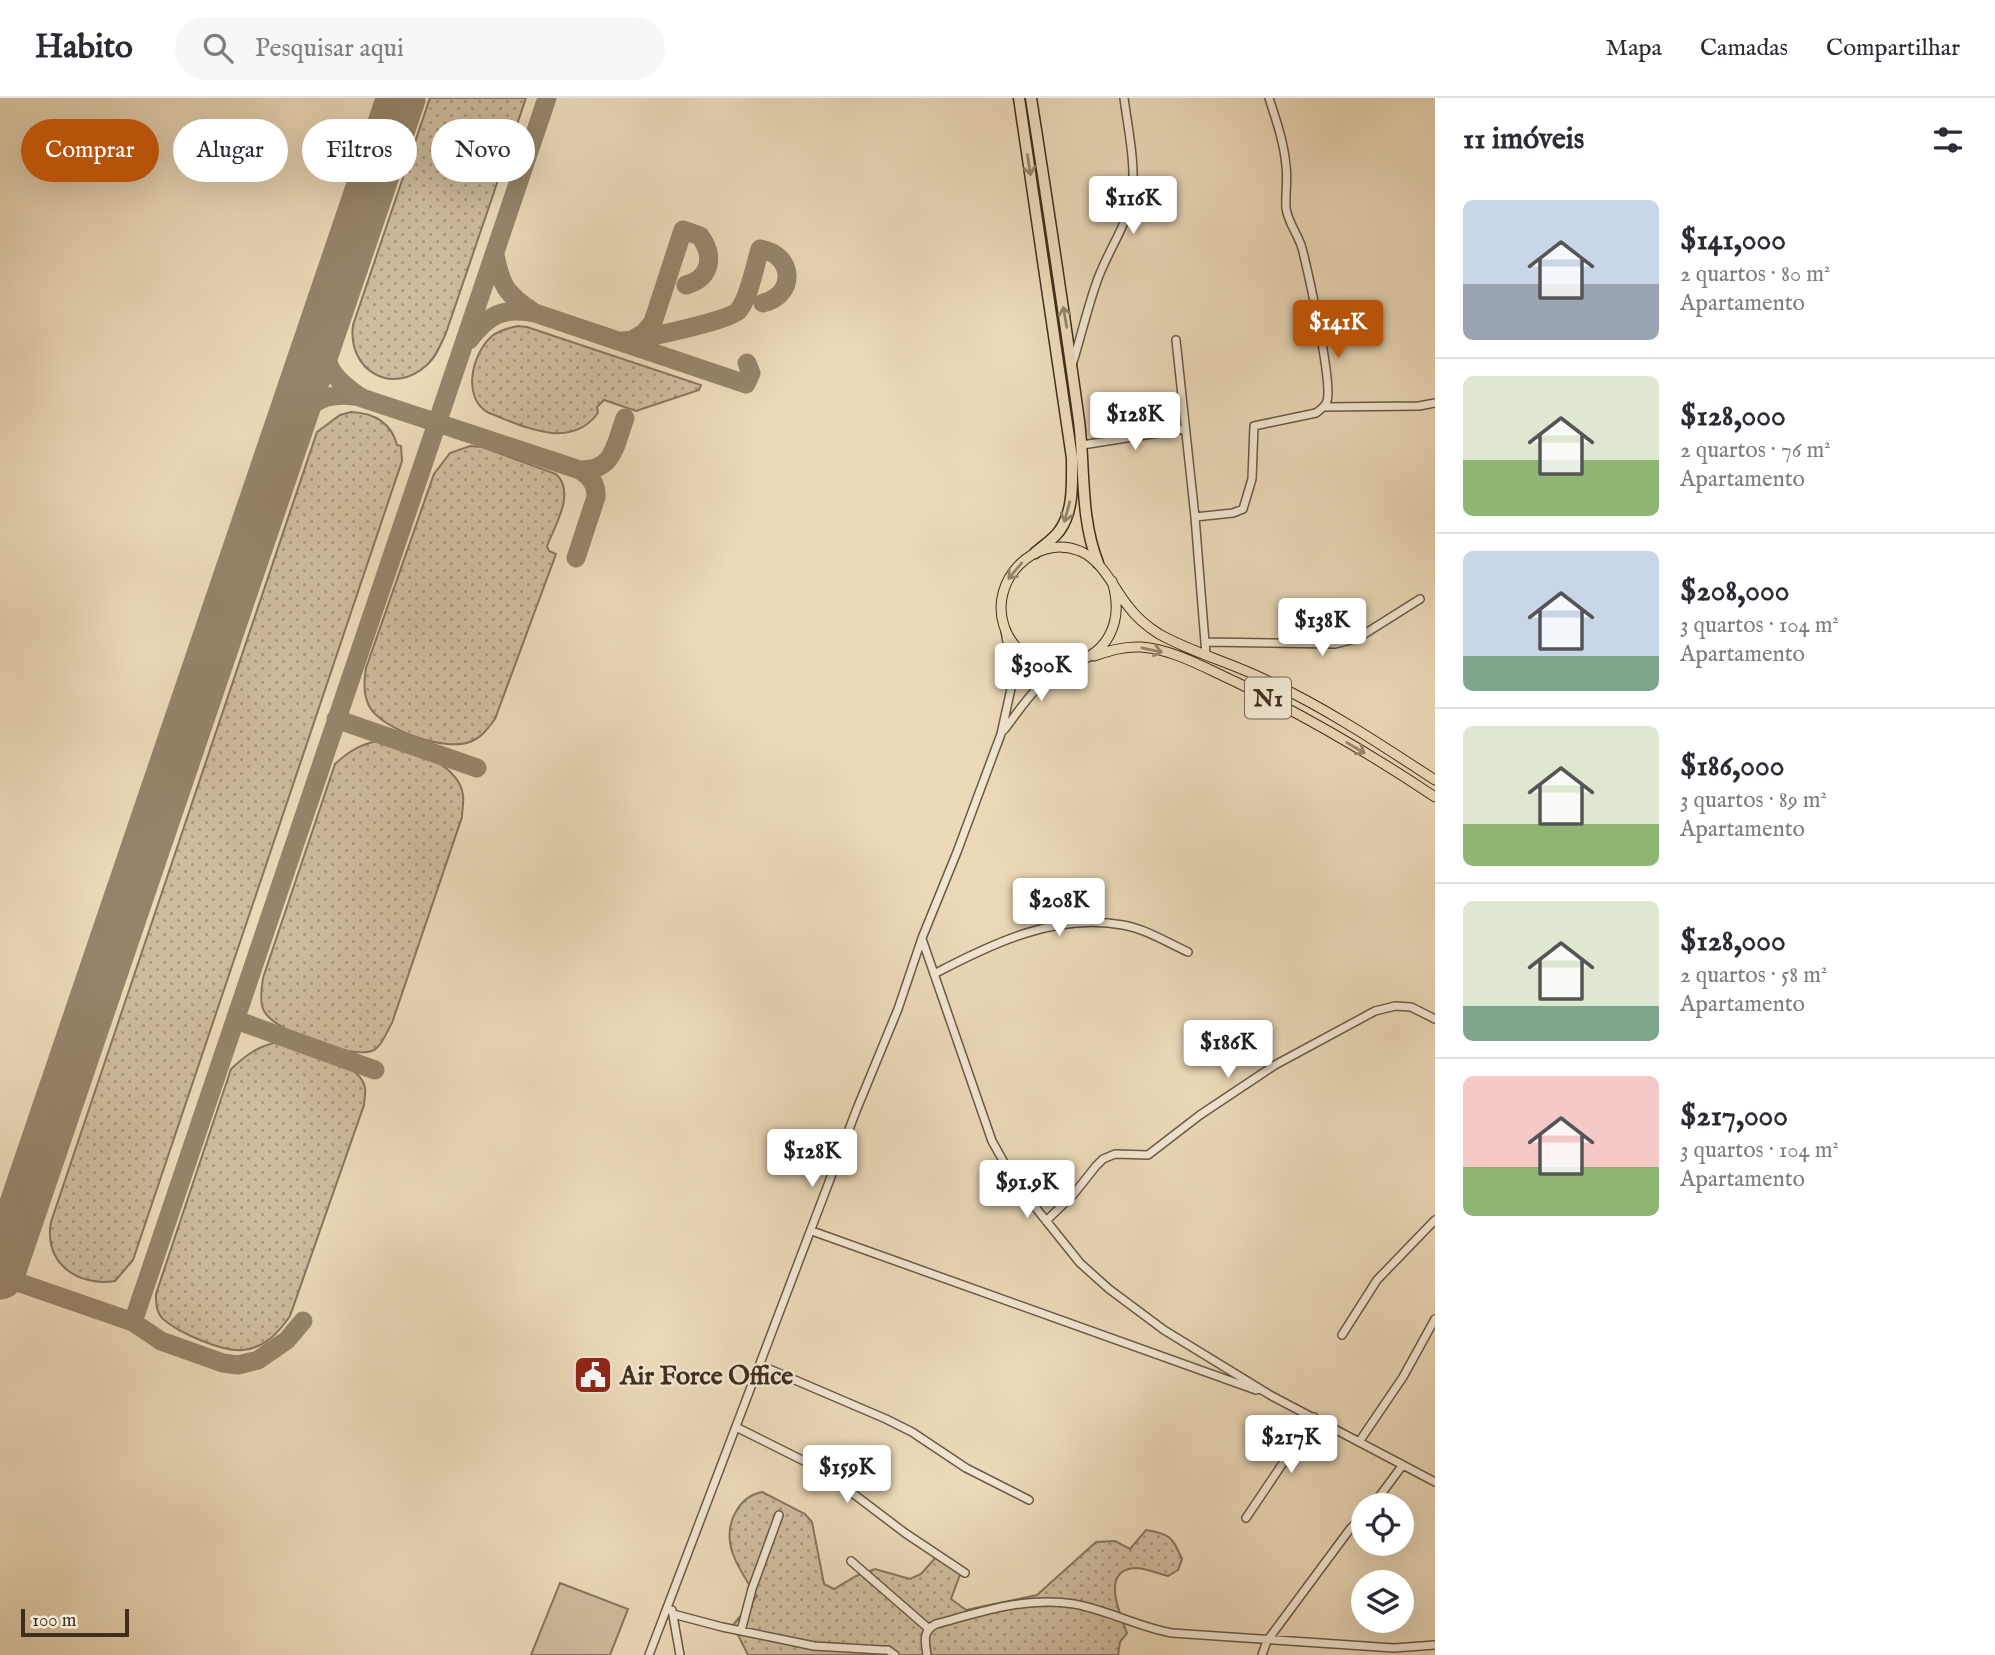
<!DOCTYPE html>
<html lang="pt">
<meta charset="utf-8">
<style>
:root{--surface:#fff;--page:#f7f7f7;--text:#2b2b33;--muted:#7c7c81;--line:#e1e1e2;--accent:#b45309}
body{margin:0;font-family:"IM FELL English",serif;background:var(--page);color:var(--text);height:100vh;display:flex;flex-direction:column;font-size:26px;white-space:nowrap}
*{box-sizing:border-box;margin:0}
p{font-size:23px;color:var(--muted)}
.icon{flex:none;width:38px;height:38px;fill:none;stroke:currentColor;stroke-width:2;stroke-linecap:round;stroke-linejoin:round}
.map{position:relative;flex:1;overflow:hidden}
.sheet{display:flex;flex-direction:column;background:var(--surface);width:560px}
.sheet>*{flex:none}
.guide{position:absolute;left:21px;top:21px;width:665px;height:63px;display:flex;gap:14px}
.fabs{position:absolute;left:1351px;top:1395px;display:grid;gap:14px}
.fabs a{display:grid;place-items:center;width:63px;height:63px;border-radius:50%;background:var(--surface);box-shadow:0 7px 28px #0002;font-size:35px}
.scale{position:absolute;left:21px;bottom:18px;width:108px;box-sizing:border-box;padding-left:7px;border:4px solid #402e1d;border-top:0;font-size:19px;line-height:24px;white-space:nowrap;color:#402e1d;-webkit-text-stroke:5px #f2e6d1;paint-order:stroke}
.price{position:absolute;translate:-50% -60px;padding:0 16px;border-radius:7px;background:#fff;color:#222;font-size:23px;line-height:46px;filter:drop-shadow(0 2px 4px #0008)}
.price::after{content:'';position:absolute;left:50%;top:42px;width:21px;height:16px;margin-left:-10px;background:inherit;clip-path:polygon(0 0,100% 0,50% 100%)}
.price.selected{background:var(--accent);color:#fff}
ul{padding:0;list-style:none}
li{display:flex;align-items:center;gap:21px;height:175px;padding:0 28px}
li+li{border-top:2px solid var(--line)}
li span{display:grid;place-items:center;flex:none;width:196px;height:140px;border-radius:10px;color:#555}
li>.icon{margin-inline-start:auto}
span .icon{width:84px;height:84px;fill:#fffc;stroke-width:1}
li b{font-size:30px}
h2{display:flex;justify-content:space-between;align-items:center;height:84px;padding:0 28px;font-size:30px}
.tag{padding:0 24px;border-radius:32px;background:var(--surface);box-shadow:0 7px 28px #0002;font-size:24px;line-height:63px}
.tag.selected{background:var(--accent);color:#fff}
header{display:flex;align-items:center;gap:42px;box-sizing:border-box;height:98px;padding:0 35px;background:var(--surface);border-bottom:2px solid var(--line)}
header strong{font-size:33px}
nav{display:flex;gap:38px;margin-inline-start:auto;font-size:24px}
.search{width:490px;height:63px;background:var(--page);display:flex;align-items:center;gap:18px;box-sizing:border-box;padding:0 24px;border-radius:38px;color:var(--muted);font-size:26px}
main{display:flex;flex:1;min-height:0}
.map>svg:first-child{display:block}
.grass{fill:url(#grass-dots);stroke:#87755e;stroke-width:2}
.park{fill:#cebc9e;stroke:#87755e;stroke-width:2}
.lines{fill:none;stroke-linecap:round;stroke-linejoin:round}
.taxiway{stroke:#96846a;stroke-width:19}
.runway{stroke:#96846a;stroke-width:49}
.minor-casing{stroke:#6b5944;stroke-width:10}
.major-casing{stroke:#402e1d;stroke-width:11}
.highway-casing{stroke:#402e1d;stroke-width:13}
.minor{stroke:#f2e6d1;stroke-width:7}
.major{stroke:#ebd9b8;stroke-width:9}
.highway{stroke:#ebd9b8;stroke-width:10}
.oneway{stroke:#96846a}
.labels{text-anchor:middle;stroke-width:5;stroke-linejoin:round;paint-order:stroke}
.shield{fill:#f2e6d1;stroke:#756553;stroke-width:2}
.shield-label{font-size:24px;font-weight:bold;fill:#402e1d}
.poi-label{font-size:26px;font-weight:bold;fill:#402e1d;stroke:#f2e6d1;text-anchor:start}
</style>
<header>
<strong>Habito</strong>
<div class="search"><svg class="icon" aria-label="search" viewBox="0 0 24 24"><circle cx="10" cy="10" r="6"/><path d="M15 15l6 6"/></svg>Pesquisar aqui</div>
<nav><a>Mapa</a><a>Camadas</a><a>Compartilhar</a></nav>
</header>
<main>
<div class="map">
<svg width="1435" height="1557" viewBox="0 0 1435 1557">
<defs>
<pattern id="grass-dots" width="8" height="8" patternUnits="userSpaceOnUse" patternTransform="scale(1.75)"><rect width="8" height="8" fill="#cebc9e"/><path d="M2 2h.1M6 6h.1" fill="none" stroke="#a99980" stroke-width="1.8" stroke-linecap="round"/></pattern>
</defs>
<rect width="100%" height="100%" fill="#ebd9b8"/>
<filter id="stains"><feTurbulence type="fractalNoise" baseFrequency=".00286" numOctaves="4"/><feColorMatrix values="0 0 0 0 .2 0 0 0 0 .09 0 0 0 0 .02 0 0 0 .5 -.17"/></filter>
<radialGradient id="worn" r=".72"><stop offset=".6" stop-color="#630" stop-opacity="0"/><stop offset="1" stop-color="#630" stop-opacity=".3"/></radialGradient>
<!-- grass -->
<path class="grass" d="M 430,0 L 526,0 L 446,235 C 441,246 436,259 427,267 C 392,299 347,272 353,227 Z
M 518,228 L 527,229 L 701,287 L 699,292 L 636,313 L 604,302 L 597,309 L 598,315 C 570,353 523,328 489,315 C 461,301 472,255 492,238 C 500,232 508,230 518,228 Z
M 351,314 C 374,315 391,324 397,347 L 401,348 L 402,363 L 133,1162 L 115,1183 C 78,1189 43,1165 51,1124 L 317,334 L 340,317 Z
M 470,348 L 482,349 L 556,376 C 576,395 555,427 547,448 L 549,453 L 556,456 L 495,621 C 489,629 482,639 472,643 C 447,655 382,632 369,608 C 363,595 364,583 366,570 L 434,376 L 450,355 Z
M 377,643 C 404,646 459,665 463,697 C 464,704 462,712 462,719 L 392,925 C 387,933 382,948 374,952 C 353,963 274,933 264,913 C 259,903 262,890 263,880 L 335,666 C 348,654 359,647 377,643 Z
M 278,944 C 301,951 361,963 365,990 C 366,995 364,1002 364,1007 L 290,1218 C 279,1234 265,1250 243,1252 C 222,1254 179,1235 163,1221 C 156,1214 156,1205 156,1196 L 231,971 C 246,957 258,948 278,944 Z
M 762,1394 L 805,1416 L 812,1424 L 824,1486 L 834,1491 L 856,1478 L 875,1471 L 910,1481 L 921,1476 L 936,1459 L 961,1474 L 951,1501 L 966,1512 L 1037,1497 L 1096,1444 L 1115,1443 L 1130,1451 L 1146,1432 C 1171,1436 1172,1439 1182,1461 L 1178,1472 L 1168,1478 C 1157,1475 1145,1470 1135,1470 C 1100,1472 1120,1516 1127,1535 L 1120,1544 L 1118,1557 L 748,1557 L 733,1527 L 757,1498 C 748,1486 731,1459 730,1444 C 727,1422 740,1398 762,1394 Z"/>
<!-- park -->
<path class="park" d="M 560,1485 L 628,1511 L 610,1557 L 531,1557 Z"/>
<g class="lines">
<!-- taxiway -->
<path class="taxiway" d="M 495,157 C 501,187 506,196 532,213
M 324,228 C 323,267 330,279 362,300 L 580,372 C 590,378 597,386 596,399 L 576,460
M 634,241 L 644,235 L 653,224 L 683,132 L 700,138 C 714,157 712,180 686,187
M 469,242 C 489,216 503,209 535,215 L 746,286 L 751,275 L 747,265
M 622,243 C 640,242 727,223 738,213 C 749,201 755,167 760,151 C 794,156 797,197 763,205
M 285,345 C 304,309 317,291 361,299
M 580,372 C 614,373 615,347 625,320
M 336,621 L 477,670
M 236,922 L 375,972
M 0,1178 L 133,1224 L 161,1243 L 223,1265 L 238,1267 L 258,1262 L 287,1242 L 303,1223
M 133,1224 C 272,817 410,409 547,0"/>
<!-- runway -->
<path class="runway" d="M 0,1177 L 401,0"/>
<!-- minor casing -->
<g class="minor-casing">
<path id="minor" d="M 1176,242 L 1195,419 L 1206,557
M 1073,264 C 1081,238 1087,212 1096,186 C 1106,155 1127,129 1132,97 C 1136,66 1128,31 1124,0
M 1324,309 L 1419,308 L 1435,305
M 1082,347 L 1184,331
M 1195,419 L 1233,415 L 1243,411 L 1252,381 L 1254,328 L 1316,315 C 1321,311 1325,309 1327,303 C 1333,285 1308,174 1302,150 C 1298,136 1288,125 1286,110 C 1285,96 1288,82 1286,68 C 1284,44 1276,22 1269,0
M 1205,544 L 1335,546 L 1358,540 L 1420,501
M 1004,632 C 1028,601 1035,585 1072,566
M 922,841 L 992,1043 L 1015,1084 L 1080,1165 L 1109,1191 L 1164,1232 L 1270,1297 L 1435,1384
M 934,876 C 993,845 1055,815 1123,827 C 1146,831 1168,845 1188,854
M 1046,1123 L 1073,1097 L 1096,1068 L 1103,1061 L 1115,1056 L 1148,1057 L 1200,1017 L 1275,967 L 1375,913 L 1395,908 L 1411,909 L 1435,921
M 812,1133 L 1256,1292
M 1342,1237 L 1377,1182 L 1435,1122
M 760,1267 L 886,1321 L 912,1334 L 966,1370 L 1029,1402
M 736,1329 L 822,1372 L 905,1435 L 965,1475
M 1359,1344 L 1403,1279 L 1435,1221
M 1373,1407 L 1402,1368
M 1246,1420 L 1314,1319
M 851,1463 L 928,1530
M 672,1512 L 680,1557
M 673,1516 L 722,1529 L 814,1548 L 882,1552 L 888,1552 L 895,1557
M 741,1533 L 752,1491 L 779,1417
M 649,1557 L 856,1013 L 898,911 L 922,840 L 957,754 L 1001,636 L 1012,586 L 1012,570 L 1005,533
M 927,1557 C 925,1543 922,1533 936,1526 C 981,1514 1026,1498 1074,1506 C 1108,1512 1138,1529 1172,1535 L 1394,1550 L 1435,1547
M 1262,1557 L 1267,1543 L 1350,1431 L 1363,1418"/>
</g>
<!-- major casing -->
<g class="major-casing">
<path id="major" d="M 1112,483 C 1139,572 1026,594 1004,528 C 989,483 1034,435 1080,453 C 1104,464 1112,488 1128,508 C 1136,519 1148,529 1159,536 C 1193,555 1232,565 1266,582 C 1326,610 1380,646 1435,682
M 1094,558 C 1109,553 1124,548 1141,549 C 1173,551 1207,571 1236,584 C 1305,618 1371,656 1435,699"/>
</g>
<!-- highway casing -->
<g class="highway-casing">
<path id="highway" d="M 1019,0 L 1072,360 C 1072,384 1074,412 1060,432 C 1054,441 1043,448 1035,455
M 1031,0 C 1048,108 1064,215 1079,323 C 1085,370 1080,420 1098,465"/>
</g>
<!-- minor -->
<use href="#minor" class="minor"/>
<!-- major -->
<use href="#major" class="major"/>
<!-- highway -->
<use href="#highway" class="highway"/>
</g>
<!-- one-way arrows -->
<defs><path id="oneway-shaft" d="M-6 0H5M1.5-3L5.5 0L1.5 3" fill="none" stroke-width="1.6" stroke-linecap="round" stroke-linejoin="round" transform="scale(1.75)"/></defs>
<g class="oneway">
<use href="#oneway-shaft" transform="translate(1029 67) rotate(81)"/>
<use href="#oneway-shaft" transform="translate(1065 219) rotate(-100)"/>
<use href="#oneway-shaft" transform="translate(1067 414) rotate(105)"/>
<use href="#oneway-shaft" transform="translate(1015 473) rotate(130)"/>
<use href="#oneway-shaft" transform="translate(1152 552) rotate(12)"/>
<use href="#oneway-shaft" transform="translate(1356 650) rotate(31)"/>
</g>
<!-- icons -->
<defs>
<g id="civic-square" transform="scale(2.0125)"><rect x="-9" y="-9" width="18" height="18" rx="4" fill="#8f2418" stroke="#f2e6d1"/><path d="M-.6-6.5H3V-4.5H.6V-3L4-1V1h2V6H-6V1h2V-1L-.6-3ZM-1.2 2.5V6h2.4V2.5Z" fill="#fff"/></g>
</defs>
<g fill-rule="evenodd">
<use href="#civic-square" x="593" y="1277"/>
</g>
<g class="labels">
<!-- shield labels -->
<rect class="shield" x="1245" y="579.5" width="46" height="41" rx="5"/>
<g class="shield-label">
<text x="1268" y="608">N1</text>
</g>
<!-- poi labels -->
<g class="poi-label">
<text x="620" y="1286">Air Force Office</text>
</g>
</g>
<rect width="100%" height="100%" filter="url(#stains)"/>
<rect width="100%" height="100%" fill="url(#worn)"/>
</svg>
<div class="fabs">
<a><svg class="icon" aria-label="locate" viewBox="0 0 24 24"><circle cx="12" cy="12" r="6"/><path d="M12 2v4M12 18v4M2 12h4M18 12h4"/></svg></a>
<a><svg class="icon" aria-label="layers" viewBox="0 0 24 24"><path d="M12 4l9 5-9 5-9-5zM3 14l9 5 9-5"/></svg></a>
</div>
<div class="scale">100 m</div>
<b class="price" style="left:1133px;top:138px">$116K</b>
<b class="price selected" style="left:1338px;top:262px">$141K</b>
<b class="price" style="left:1135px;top:354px">$128K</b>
<b class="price" style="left:1322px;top:560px">$138K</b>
<b class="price" style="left:1041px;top:605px">$300K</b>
<b class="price" style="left:1059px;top:840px">$208K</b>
<b class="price" style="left:1228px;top:982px">$186K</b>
<b class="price" style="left:812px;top:1091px">$128K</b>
<b class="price" style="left:1027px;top:1122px">$91.9K</b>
<b class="price" style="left:1291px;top:1377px">$217K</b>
<b class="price" style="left:847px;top:1407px">$159K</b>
<div class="guide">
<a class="tag selected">Comprar</a>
<a class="tag">Alugar</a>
<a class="tag">Filtros</a>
<a class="tag">Novo</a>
</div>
</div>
<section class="sheet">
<h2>11 imóveis<svg class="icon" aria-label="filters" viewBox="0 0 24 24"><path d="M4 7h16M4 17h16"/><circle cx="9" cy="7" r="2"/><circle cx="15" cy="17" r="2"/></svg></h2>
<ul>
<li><span style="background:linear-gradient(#c9d6e8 60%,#9aa5b1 0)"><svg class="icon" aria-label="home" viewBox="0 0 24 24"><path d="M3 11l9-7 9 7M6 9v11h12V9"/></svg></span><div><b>$141,000</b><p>2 quartos · 80 m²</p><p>Apartamento</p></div></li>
<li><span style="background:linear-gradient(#dfe7d0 60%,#8fb573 0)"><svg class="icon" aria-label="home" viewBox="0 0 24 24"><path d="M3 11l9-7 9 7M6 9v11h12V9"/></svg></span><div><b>$128,000</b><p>2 quartos · 76 m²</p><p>Apartamento</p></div></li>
<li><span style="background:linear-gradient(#c9d6e8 75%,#7fa58c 0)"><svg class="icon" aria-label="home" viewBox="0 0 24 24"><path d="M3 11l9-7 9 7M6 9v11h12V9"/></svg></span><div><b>$208,000</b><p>3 quartos · 104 m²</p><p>Apartamento</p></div></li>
<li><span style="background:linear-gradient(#dfe7d0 70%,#8fb573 0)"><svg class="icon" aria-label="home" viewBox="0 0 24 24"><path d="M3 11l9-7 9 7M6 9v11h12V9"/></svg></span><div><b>$186,000</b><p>3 quartos · 89 m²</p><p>Apartamento</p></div></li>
<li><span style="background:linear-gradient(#dfe7d0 75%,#7fa58c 0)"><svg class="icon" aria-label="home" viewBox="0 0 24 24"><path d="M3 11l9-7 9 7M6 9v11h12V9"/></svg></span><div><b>$128,000</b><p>2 quartos · 58 m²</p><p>Apartamento</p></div></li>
<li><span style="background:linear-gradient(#f6c9c9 65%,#8fb573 0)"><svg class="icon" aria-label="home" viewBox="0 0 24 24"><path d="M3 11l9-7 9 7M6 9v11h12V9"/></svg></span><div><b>$217,000</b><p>3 quartos · 104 m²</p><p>Apartamento</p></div></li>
</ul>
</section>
</main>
